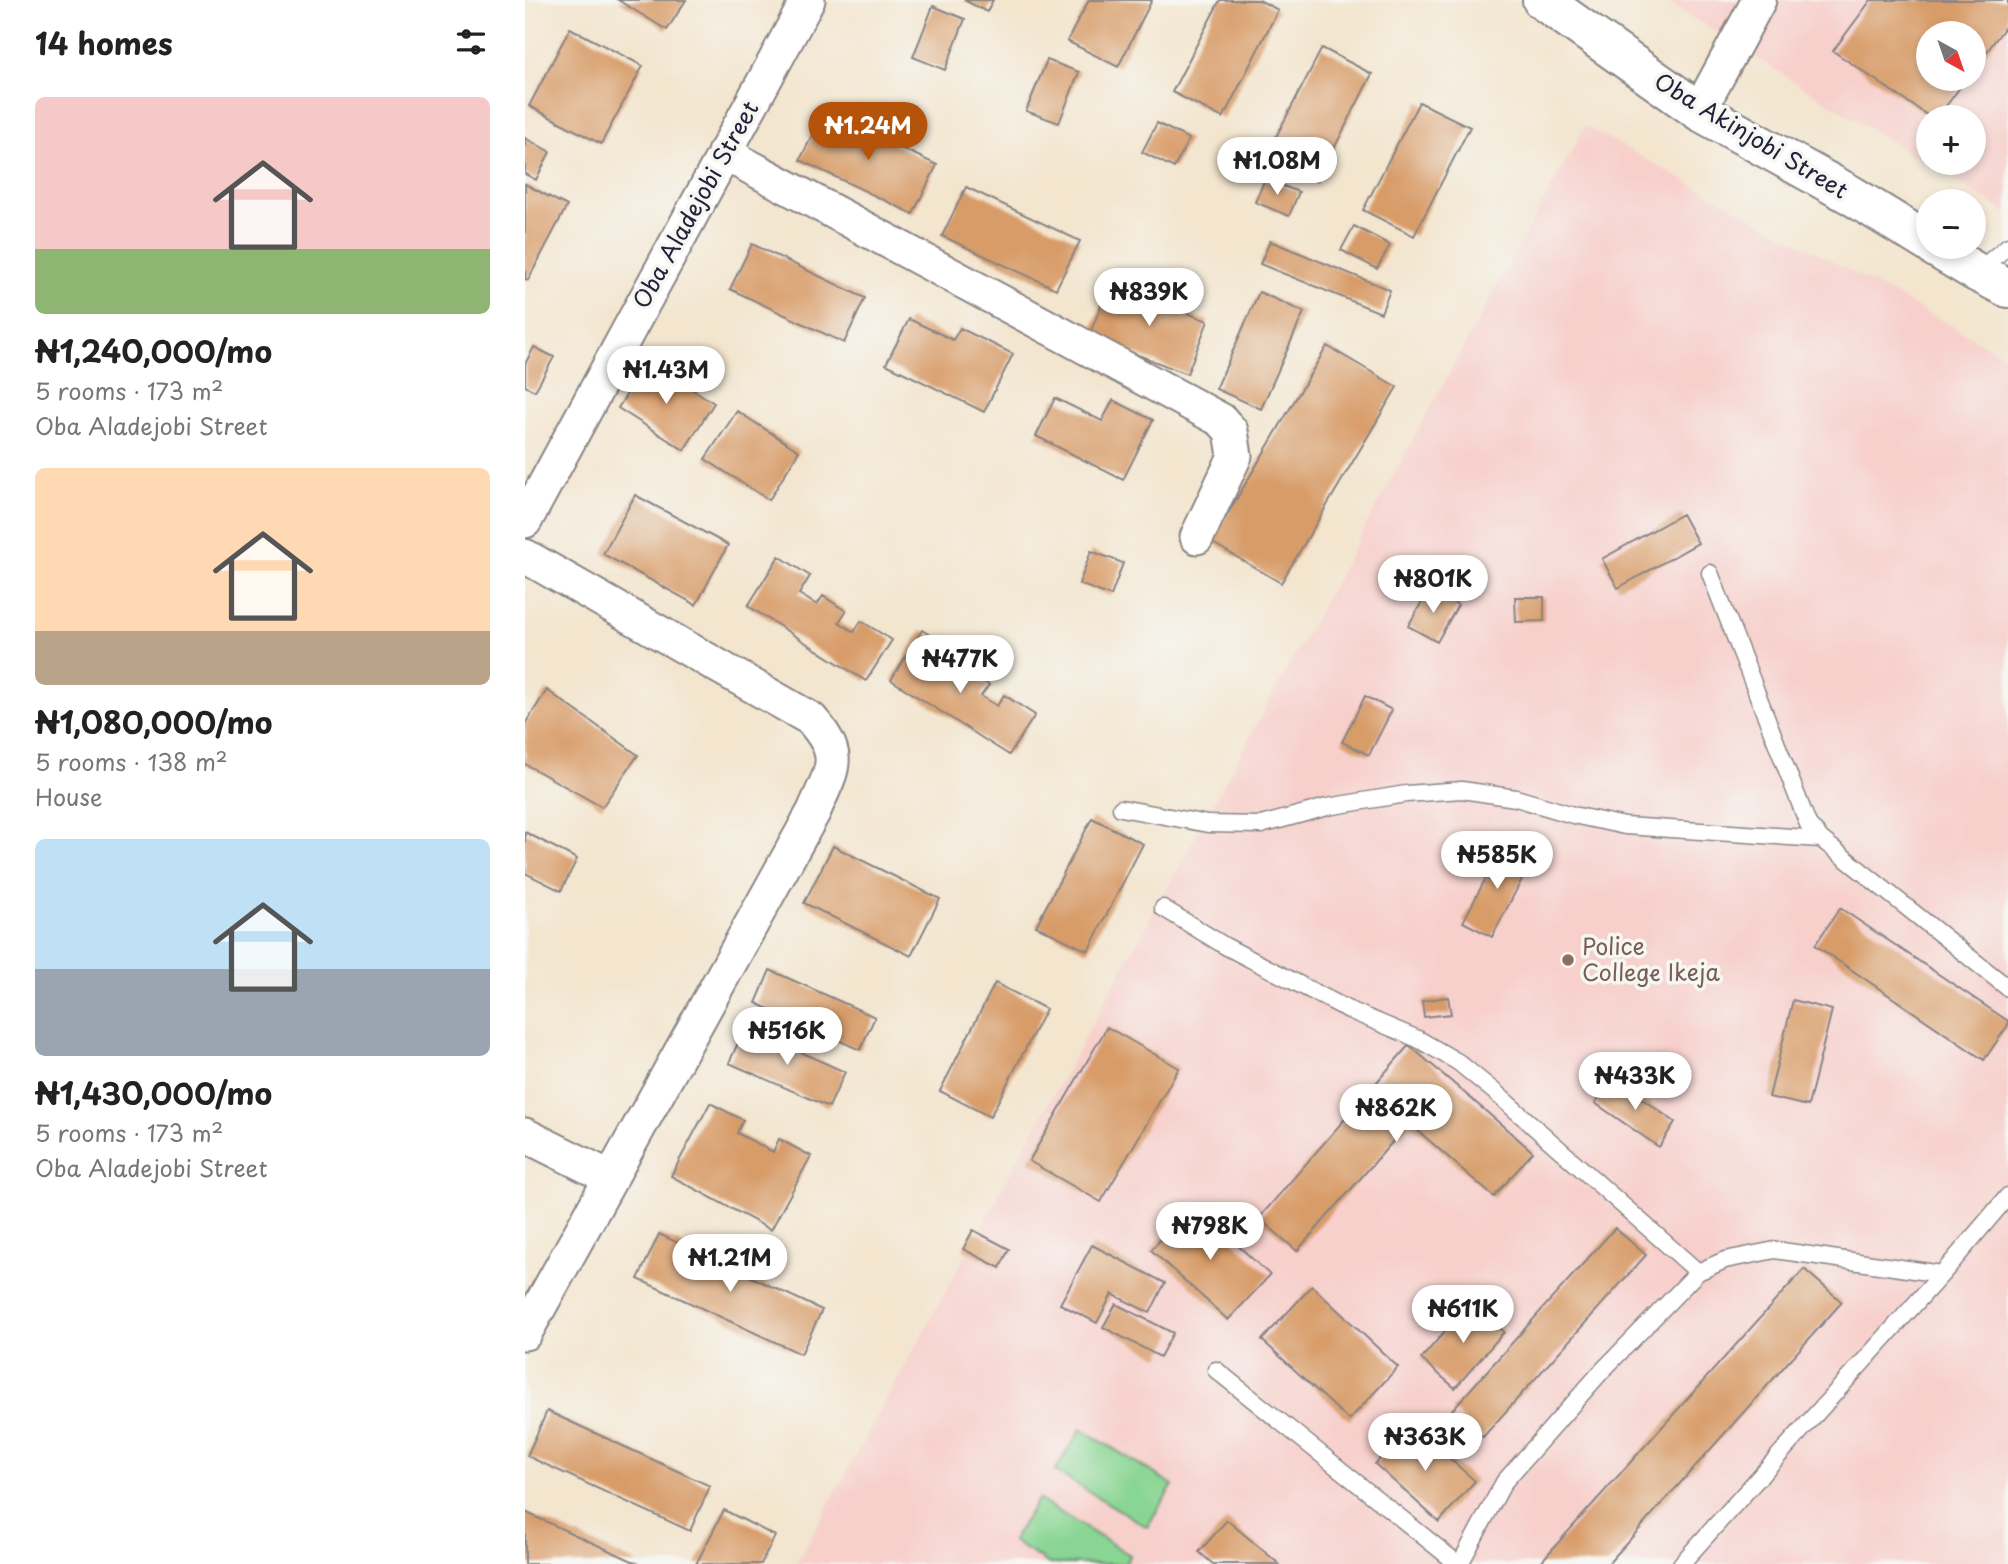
<!DOCTYPE html>
<meta charset="utf-8">
<style>
:root{--surface:#fff;--page:#f2f2f2;--text:#222;--muted:#767676;--accent:#b45309}
body{margin:0;font-family:"Playpen Sans",sans-serif;background:var(--page);color:var(--text);height:100vh;display:flex;flex-direction:column;font-size:26px;white-space:nowrap}
*{box-sizing:border-box;margin:0}
p{font-size:23px;color:var(--muted)}
.icon{flex:none;width:38px;height:38px;fill:none;stroke:currentColor;stroke-width:2;stroke-linecap:round;stroke-linejoin:round}
.map{position:relative;flex:1;overflow:hidden}
.sheet{display:flex;flex-direction:column;background:var(--surface);width:525px}
.sheet>*{flex:none}
.needle{width:46px;rotate:140deg}
.buttons{position:absolute;left:1391px;top:21px;display:grid;gap:14px}
.buttons a{display:grid;place-items:center;width:70px;height:70px;border-radius:50%;background:var(--surface);box-shadow:0 4px 10px #0003;font-size:35px}
.price{position:absolute;translate:-50% -60px;padding:0 16px;border-radius:24px;background:#fff;color:#222;font-size:23px;line-height:46px;filter:drop-shadow(0 2px 4px #0008)}
.price::after{content:'';position:absolute;left:50%;top:42px;width:21px;height:16px;margin-left:-10px;background:inherit;clip-path:polygon(0 0,100% 0,50% 100%)}
.price.active{background:var(--accent);color:#fff}
ul{padding:0;list-style:none}
li{display:grid;align-content:center;gap:14px;height:371px;padding:0 35px}
li span{display:grid;place-items:center;height:217px;border-radius:10px;color:#555}
li>.icon{margin-inline-start:auto}
span .icon{width:126px;height:126px;fill:#fffc;stroke-width:1}
li b{font-size:30px}
h2{display:flex;justify-content:space-between;align-items:center;height:84px;padding:0 35px;font-size:30px}
main{display:flex;flex:1;min-height:0}
.map>svg:first-child{display:block}
.built{fill:#f7d0cc;fill-rule:evenodd}
.green{fill:#89d593;stroke:#567c67;stroke-width:2}
.building{fill:#d89c69}
.lines{fill:none;stroke-linecap:round;stroke-linejoin:round}
.lane-casing{stroke:#8a8484;stroke-width:19}
.street-casing{stroke:#8a8484;stroke-width:37}
.secondary-casing{stroke:#8a8484;stroke-width:42}
.lane{stroke:#fff;stroke-width:16}
.street{stroke:#fff;stroke-width:33}
.secondary{stroke:#fff;stroke-width:38}
.education-dot{fill:#8d6e63;stroke:#f6f6f2;stroke-width:2.5}
.labels{text-anchor:middle;stroke-width:7;stroke-linejoin:round;paint-order:stroke}
.street-label{font-size:23px;fill:#22223b;stroke:#f6f6f2}
.education-label{font-size:23px;fill:#785e54;stroke:#f6f6f2;text-anchor:start}
</style>
<main>
<section class="sheet">
<h2>14 homes<svg class="icon" aria-label="filters" viewBox="0 0 24 24"><path d="M4 7h16M4 17h16"/><circle cx="9" cy="7" r="2"/><circle cx="15" cy="17" r="2"/></svg></h2>
<ul>
<li><span style="background:linear-gradient(#f6c9c9 70%,#8fb573 0)"><svg class="icon" aria-label="home" viewBox="0 0 24 24"><path d="M3 11l9-7 9 7M6 9v11h12V9"/></svg></span><div><b>₦1,240,000/mo</b><p>5 rooms · 173 m²</p><p>Oba Aladejobi Street</p></div></li>
<li><span style="background:linear-gradient(#ffd9b3 75%,#b9a48a 0)"><svg class="icon" aria-label="home" viewBox="0 0 24 24"><path d="M3 11l9-7 9 7M6 9v11h12V9"/></svg></span><div><b>₦1,080,000/mo</b><p>5 rooms · 138 m²</p><p>House</p></div></li>
<li><span style="background:linear-gradient(#bfe0f5 60%,#9aa5b1 0)"><svg class="icon" aria-label="home" viewBox="0 0 24 24"><path d="M3 11l9-7 9 7M6 9v11h12V9"/></svg></span><div><b>₦1,430,000/mo</b><p>5 rooms · 173 m²</p><p>Oba Aladejobi Street</p></div></li>
</ul>
</section>
<div class="map">
<svg width="1483" height="1564" viewBox="0 0 1483 1564">
<rect width="100%" height="100%" fill="#f6f6f2"/>
<filter id="ink" filterUnits="userSpaceOnUse"><feTurbulence type="fractalNoise" baseFrequency=".0143" numOctaves="2"/><feDisplacementMap in="SourceGraphic" scale="14" xChannelSelector="R" yChannelSelector="G"/><feConvolveMatrix kernelMatrix="1 2 1 2 8 2 1 2 1" color-interpolation-filters="sRGB"/></filter>
<filter id="wash" filterUnits="userSpaceOnUse"><feTurbulence type="fractalNoise" baseFrequency=".00686" numOctaves="4" result="noise"/><feDisplacementMap in="SourceGraphic" scale="28" xChannelSelector="R" yChannelSelector="G"/><feGaussianBlur stdDeviation="1.57" result="paint"/><feColorMatrix in="noise" values="0 0 0 0 0 0 0 0 0 0 0 0 0 0 0 0 0 1.4 0 .05"/><feComposite in="paint" operator="in"/></filter>
<g filter="url(#wash)">
<rect width="100%" height="100%" fill="#f3e5ce"/>
<!-- built -->
<path class="built" d="M 1140,0 L 1483,0 L 1483,214 L 1252,71 ZM 1404,33 L 1449,33 L 1449,79 L 1404,79 ZM 1404,117 L 1449,117 L 1449,163 L 1404,163 Z
M 1060,126 L 1483,357 L 1483,1564 L 271,1564 Z"/>
<!-- green -->
<path class="green" d="M 556,1429 L 648,1485 L 622,1527 L 530,1471 Z
M 513,1499 L 605,1555 L 600,1564 L 524,1564 L 487,1541 Z"/>
<g id="blocks">
<!-- building -->
<path class="building" d="M 93,0 L 161,0 L 142,30 Z
M 439,0 L 468,0 L 462,12 Z
M 564,0 L 627,0 L 593,67 L 542,41 Z
M 695,0 L 734,0 L 753,10 L 698,118 L 647,92 Z
M 1346,0 L 1483,0 L 1483,23 L 1449,69 L 1449,33 L 1404,33 L 1404,79 L 1441,79 L 1413,117 L 1405,117 L 1308,51 Z
M 408,6 L 440,19 L 420,70 L 388,57 Z
M 45,28 L 118,66 L 76,144 L 4,106 Z
M 797,48 L 847,74 L 792,182 L 741,156 Z
M 522,60 L 554,72 L 534,123 L 501,111 Z
M 894,102 L 945,127 L 889,236 L 838,210 Z
M 299,111 L 412,165 L 388,214 L 275,160 Z
M 632,123 L 664,139 L 649,168 L 617,152 Z
M 0,138 L 25,152 L 11,180 L 0,174 Z
M 740,179 L 774,192 L 764,216 L 730,202 Z
M 0,184 L 42,206 L 3,280 L 0,279 Z
M 441,187 L 555,241 L 531,289 L 417,236 Z
M 829,226 L 865,245 L 852,269 L 816,250 Z
M 745,241 L 865,290 L 856,313 L 735,264 Z
M 227,244 L 340,298 L 319,343 L 205,289 Z
M 585,283 L 683,321 L 662,374 L 564,336 Z
M 734,292 L 779,312 L 736,409 L 691,389 Z
M 384,319 L 428,340 L 435,328 L 488,354 L 459,412 L 361,364 Z
M 802,346 L 872,387 L 756,583 L 686,542 Z
M 9,347 L 29,357 L 10,391 L 0,386 L 0,364 Z
M 123,361 L 189,403 L 159,450 L 93,408 Z
M 530,398 L 577,421 L 588,400 L 628,420 L 598,480 L 511,436 Z
M 212,411 L 274,451 L 244,500 L 180,459 Z
M 110,495 L 203,545 L 171,605 L 78,554 Z
M 1157,514 L 1173,543 L 1093,588 L 1077,559 Z
M 566,551 L 598,563 L 586,596 L 554,584 Z
M 254,556 L 285,576 L 274,594 L 292,605 L 298,596 L 321,611 L 314,622 L 329,632 L 336,621 L 367,640 L 341,681 L 223,606 Z
M 905,588 L 933,605 L 912,642 L 883,626 Z
M 990,597 L 1019,597 L 1019,621 L 991,622 Z
M 397,630 L 428,650 L 417,668 L 435,679 L 441,670 L 464,685 L 456,696 L 472,706 L 479,695 L 510,715 L 484,755 L 366,680 Z
M 22,690 L 113,755 L 77,807 L 0,764 L 0,724 Z
M 840,696 L 867,710 L 844,755 L 817,742 Z
M 567,818 L 618,844 L 563,951 L 511,926 Z
M 0,832 L 52,859 L 36,891 L 0,873 Z
M 978,845 L 1007,860 L 967,937 L 938,922 Z
M 308,846 L 415,899 L 386,956 L 279,903 Z
M 1315,908 L 1483,1021 L 1483,1025 L 1459,1060 L 1290,945 Z
M 245,970 L 350,1017 L 335,1050 L 231,1003 Z
M 470,983 L 521,1009 L 465,1117 L 415,1091 Z
M 923,997 L 926,1014 L 899,1017 L 897,1001 Z
M 1268,1000 L 1307,1010 L 1283,1106 L 1244,1097 Z
M 220,1027 L 320,1072 L 304,1107 L 204,1063 Z
M 582,1027 L 654,1068 L 576,1202 L 504,1161 Z
M 884,1045 L 1008,1152 L 969,1197 L 884,1123 L 772,1251 L 734,1218 Z
M 1087,1078 L 1150,1122 L 1134,1147 L 1070,1103 Z
M 185,1103 L 218,1120 L 212,1133 L 248,1152 L 254,1139 L 286,1156 L 246,1230 L 146,1176 Z
M 668,1204 L 745,1275 L 703,1320 L 626,1250 Z
M 1090,1228 L 1121,1255 L 958,1437 L 927,1410 Z
M 448,1230 L 484,1249 L 475,1268 L 438,1249 Z
M 134,1234 L 297,1310 L 276,1354 L 113,1279 Z
M 567,1245 L 640,1283 L 625,1313 L 587,1294 L 572,1323 L 535,1304 Z
M 1279,1269 L 1317,1302 L 1083,1564 L 1014,1564 Z
M 787,1286 L 873,1367 L 824,1420 L 737,1340 Z
M 945,1302 L 979,1332 L 930,1388 L 896,1359 Z
M 591,1304 L 648,1333 L 635,1357 L 578,1327 Z
M 22,1411 L 185,1486 L 165,1531 L 2,1456 Z
M 886,1424 L 950,1481 L 914,1522 L 850,1464 Z
M 199,1510 L 250,1536 L 236,1564 L 171,1564 Z
M 0,1512 L 114,1564 L 0,1564 Z
M 702,1520 L 754,1564 L 688,1564 L 674,1552 Z"/>
</g>
</g>
<g filter="url(#ink)">
<use href="#blocks" fill-opacity="0" stroke="#8a8484" stroke-width="2"/>
<g class="lines">
<!-- lane casing -->
<g class="lane-casing">
<path id="lane" d="M 1453,271 L 1483,246
M 1185,573 L 1283,824 L 1296,839 L 1483,988
M 596,808 L 683,824 L 736,825 L 802,807 L 881,794 L 937,790 L 991,798 L 1048,815 L 1100,826 L 1296,839
M 638,908 L 700,946 L 824,1010 L 893,1039 L 933,1062 L 971,1093 L 1173,1272
M 691,1370 L 933,1564
M 935,1564 L 979,1482 L 1075,1373 L 1173,1272 L 1200,1260 L 1250,1250 L 1417,1274
M 1156,1564 L 1417,1274 L 1483,1196"/>
</g>
<!-- street casing -->
<g class="street-casing">
<path id="street" d="M 1174,111 L 1234,0
M 199,153 L 696,420 L 706,431 L 710,456 L 672,537
M 0,521 L 283,0
M 0,556 L 286,719 C 320,758 307,768 289,811 L 0,1333
M 0,1135 L 86,1178"/>
</g>
<!-- secondary casing -->
<g class="secondary-casing">
<path id="secondary" d="M 1017,0 L 1174,111 L 1326,195 L 1404,243
M 1409,247 L 1451,272 L 1483,288"/>
</g>
<!-- lane -->
<use href="#lane" class="lane"/>
<!-- street -->
<use href="#street" class="street"/>
<!-- secondary -->
<use href="#secondary" class="secondary"/>
</g>
</g>
<!-- markers -->
<circle class="education-dot" cx="1043" cy="960" r="7"/>
<g class="labels">
<!-- street labels -->
<g class="street-label">
<text transform="translate(1226 136) rotate(31)" y="8">Oba Akinjobi Street</text>
<text transform="translate(171 205) rotate(-61)" y="8">Oba Aladejobi Street</text>
</g>
<!-- education labels -->
<g class="education-label">
<text x="1057" y="955">Police<tspan x="1057" dy="26">College Ikeja</tspan></text>
</g>
</g>
</svg>
<div class="buttons">
<a><svg class="needle" viewBox="-14 -14 28 28"><path d="M0-13l5 13h-10z" fill="#e53935"/><path d="M0 13l5-13h-10z" fill="#767676"/></svg></a>
<a>+</a>
<a>−</a>
</div>
<b class="price active" style="left:343px;top:162px">₦1.24M</b>
<b class="price" style="left:752px;top:197px">₦1.08M</b>
<b class="price" style="left:624px;top:328px">₦839K</b>
<b class="price" style="left:141px;top:406px">₦1.43M</b>
<b class="price" style="left:908px;top:615px">₦801K</b>
<b class="price" style="left:435px;top:695px">₦477K</b>
<b class="price" style="left:972px;top:891px">₦585K</b>
<b class="price" style="left:262px;top:1067px">₦516K</b>
<b class="price" style="left:1110px;top:1112px">₦433K</b>
<b class="price" style="left:871px;top:1144px">₦862K</b>
<b class="price" style="left:685px;top:1262px">₦798K</b>
<b class="price" style="left:205px;top:1294px">₦1.21M</b>
<b class="price" style="left:938px;top:1345px">₦611K</b>
<b class="price" style="left:900px;top:1473px">₦363K</b>
</div>
</main>
